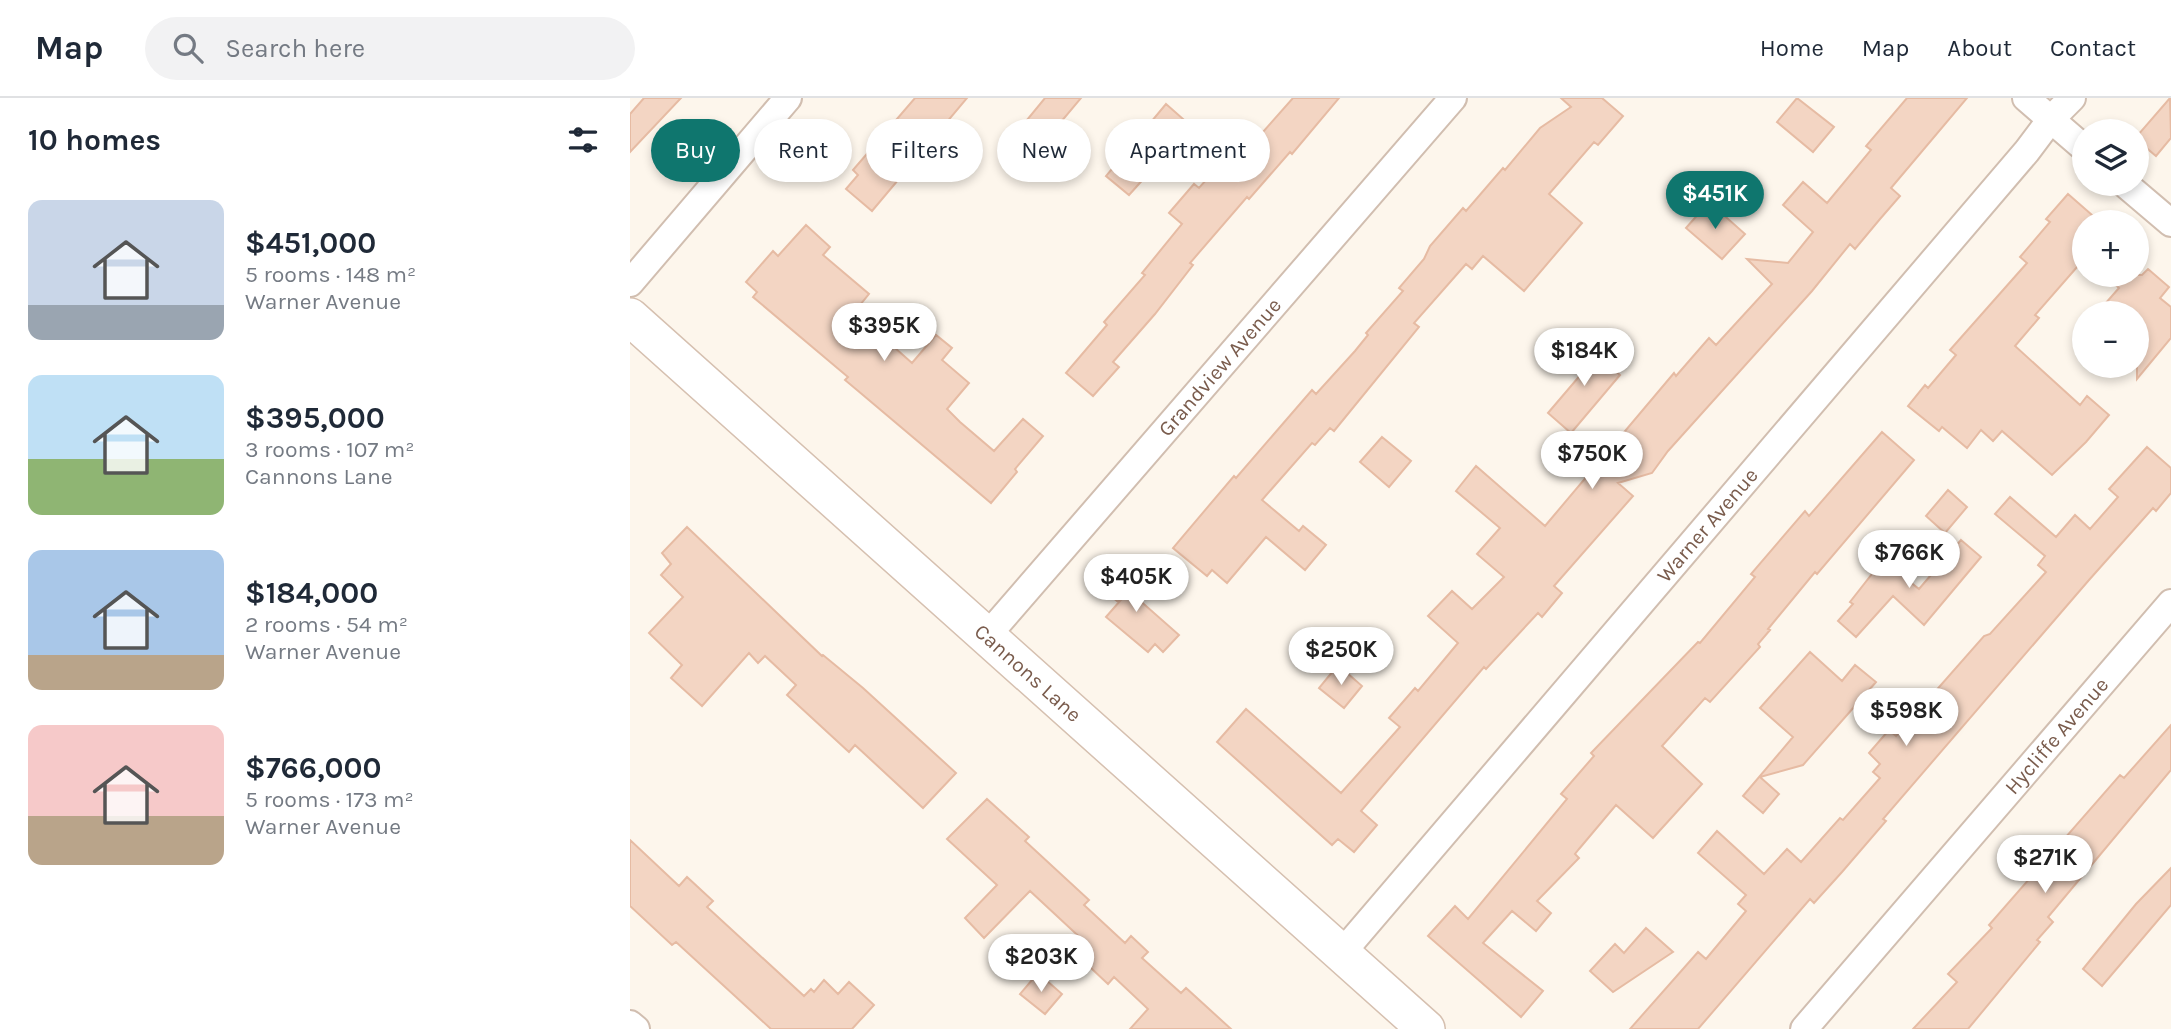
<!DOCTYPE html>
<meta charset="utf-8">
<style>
:root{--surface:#fff;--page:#f2f2f3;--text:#1f2937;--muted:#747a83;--line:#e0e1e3;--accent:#0f766e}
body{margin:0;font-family:Karla,sans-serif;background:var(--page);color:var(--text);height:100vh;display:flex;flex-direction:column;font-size:26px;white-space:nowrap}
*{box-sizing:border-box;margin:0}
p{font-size:23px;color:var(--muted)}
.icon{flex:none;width:38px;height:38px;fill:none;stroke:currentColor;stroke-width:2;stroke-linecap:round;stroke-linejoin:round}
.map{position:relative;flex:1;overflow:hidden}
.details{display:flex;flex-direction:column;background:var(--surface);width:630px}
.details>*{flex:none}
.banner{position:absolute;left:21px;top:21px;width:665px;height:63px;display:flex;gap:14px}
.controls{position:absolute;left:1442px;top:21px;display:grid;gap:14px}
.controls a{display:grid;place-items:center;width:77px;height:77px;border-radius:50%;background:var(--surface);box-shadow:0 4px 10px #0003;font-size:35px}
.price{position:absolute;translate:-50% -60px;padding:0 16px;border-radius:24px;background:#fff;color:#222;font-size:23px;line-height:46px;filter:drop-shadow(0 2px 4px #0008)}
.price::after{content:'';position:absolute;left:50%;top:42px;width:21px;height:16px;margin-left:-10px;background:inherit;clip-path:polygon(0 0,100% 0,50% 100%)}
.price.selected{background:var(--accent);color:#fff}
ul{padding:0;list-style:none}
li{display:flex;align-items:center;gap:21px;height:175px;padding:0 28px}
li span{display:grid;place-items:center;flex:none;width:196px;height:140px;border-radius:14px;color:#555}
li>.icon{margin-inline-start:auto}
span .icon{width:84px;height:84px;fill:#fffc;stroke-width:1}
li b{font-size:30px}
h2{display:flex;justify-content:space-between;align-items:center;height:84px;padding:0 28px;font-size:30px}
.pill{padding:0 24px;border-radius:32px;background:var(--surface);box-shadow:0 4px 10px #0003;font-size:24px;line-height:63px}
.pill.selected{background:var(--accent);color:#fff}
header{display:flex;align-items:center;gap:42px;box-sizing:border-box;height:98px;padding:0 35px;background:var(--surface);border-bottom:2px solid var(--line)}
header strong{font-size:33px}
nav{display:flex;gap:38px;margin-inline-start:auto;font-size:24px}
.search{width:490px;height:63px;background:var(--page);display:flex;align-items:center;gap:18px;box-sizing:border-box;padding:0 24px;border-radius:38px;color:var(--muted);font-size:26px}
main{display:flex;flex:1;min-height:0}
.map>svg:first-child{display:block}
.building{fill:#f3d5c3;stroke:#e6bba3;stroke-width:2}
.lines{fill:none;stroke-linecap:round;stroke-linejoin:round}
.street-casing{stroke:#d1beb0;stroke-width:30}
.secondary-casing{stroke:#d6c0b0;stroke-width:40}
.street{stroke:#fff;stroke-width:26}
.secondary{stroke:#fff;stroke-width:37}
.labels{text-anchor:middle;stroke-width:5;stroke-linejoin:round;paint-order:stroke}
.street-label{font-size:21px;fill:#7a5c4d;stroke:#fffaf3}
</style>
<header>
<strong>Map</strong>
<div class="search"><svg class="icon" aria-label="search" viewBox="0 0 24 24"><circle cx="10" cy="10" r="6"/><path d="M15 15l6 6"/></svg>Search here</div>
<nav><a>Home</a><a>Map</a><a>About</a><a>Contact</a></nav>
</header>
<main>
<section class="details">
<h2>10 homes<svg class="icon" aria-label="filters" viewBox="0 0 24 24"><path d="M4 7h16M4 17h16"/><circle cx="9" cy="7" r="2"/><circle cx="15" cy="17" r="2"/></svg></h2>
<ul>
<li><span style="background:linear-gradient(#c9d6e8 75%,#9aa5b1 0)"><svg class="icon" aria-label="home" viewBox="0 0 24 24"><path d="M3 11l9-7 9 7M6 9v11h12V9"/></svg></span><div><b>$451,000</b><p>5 rooms · 148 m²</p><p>Warner Avenue</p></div></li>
<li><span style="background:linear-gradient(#bfe0f5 60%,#8fb573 0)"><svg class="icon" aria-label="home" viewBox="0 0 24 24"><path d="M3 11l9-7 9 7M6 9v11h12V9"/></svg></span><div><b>$395,000</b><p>3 rooms · 107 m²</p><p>Cannons Lane</p></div></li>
<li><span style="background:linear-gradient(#a9c7e8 75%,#b9a48a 0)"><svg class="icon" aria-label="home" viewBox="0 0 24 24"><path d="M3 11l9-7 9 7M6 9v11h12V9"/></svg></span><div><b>$184,000</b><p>2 rooms · 54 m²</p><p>Warner Avenue</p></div></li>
<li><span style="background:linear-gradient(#f6c9c9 65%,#b9a48a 0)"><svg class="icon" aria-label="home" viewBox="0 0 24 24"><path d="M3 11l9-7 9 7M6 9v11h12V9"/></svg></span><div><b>$766,000</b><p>5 rooms · 173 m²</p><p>Warner Avenue</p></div></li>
</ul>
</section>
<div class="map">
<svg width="1541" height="931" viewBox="0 0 1541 931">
<rect width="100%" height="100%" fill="#fdf6ec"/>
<!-- building -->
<path class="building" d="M 14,0 L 51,0 L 0,54 L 0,16 Z
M 285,0 L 337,0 L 242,113 L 216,91 L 228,77 L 223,72 Z
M 415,0 L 451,0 L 404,56 L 383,39 Z
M 663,0 L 709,0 L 662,56 L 660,54 L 619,101 L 617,99 L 560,165 L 563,167 L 525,216 L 483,264 L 489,269 L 463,298 L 436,275 L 477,227 L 474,224 L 515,177 L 512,175 L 552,126 L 539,115 L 564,86 L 569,90 L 595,61 L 603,68 Z
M 931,0 L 972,0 L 993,18 L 968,47 L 964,44 L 919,96 L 952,125 L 894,193 L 853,158 L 842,171 L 836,166 L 784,225 L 789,229 L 704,333 L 700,330 L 685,347 L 682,345 L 632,402 L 669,433 L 673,428 L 696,447 L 675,472 L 636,439 L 597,485 L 582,472 L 577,478 L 543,450 L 604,378 L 606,380 L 682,292 L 686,296 L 725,253 L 738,237 L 736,235 L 773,193 L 769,190 L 794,161 L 800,148 L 833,110 L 836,113 L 873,70 L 875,72 L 910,30 L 941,9 Z
M 1167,0 L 1204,29 L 1183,54 L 1147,24 Z
M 1277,0 L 1337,0 L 1261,90 L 1270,98 L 1250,121 L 1225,151 L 1220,146 L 1182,193 L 1038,353 L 1022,375 L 988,385 L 1003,398 L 924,488 L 932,495 L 912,519 L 908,515 L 856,571 L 854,569 L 731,713 L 747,727 L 724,754 L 708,741 L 702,747 L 587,644 L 616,611 L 711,695 L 770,629 L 759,620 L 785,590 L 788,593 L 828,545 L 798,518 L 822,493 L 842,511 L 874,479 L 847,456 L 870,430 L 826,393 L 846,368 L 915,428 L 1044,275 L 1046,278 L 1079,240 L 1086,247 L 1142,186 L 1117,161 L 1158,165 L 1183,134 L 1153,107 L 1173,84 L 1197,105 L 1241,52 L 1236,48 Z
M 1540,0 L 1541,40 L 1526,58 L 1507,42 L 1507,38 Z
M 536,6 L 561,28 L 499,97 L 476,78 Z
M 1438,96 L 1470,124 L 1454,124 L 1454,161 L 1405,217 L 1409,220 L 1385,248 L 1450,307 L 1457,298 L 1479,317 L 1456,344 L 1422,377 L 1372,333 L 1363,343 L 1351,332 L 1337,350 L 1312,329 L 1309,333 L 1278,308 L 1295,287 L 1298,290 L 1326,257 L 1320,252 L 1397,165 L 1390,159 L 1420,124 L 1416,121 Z
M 1079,104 L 1115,136 L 1092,161 L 1056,130 Z
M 176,127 L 200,149 L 193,157 L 239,196 L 221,218 L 261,252 L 264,249 L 282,265 L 306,237 L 322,250 L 312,262 L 339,285 L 317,311 L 330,324 L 364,353 L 393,321 L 413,338 L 385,371 L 387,374 L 361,405 L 227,292 L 215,282 L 218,279 L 123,199 L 127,194 L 116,184 L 143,153 L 148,158 Z
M 1518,171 L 1539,189 L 1530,200 L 1541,209 L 1541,240 L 1507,281 L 1507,215 L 1467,215 L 1489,190 L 1474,177 L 1512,177 Z
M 953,244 L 990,277 L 941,335 L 918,315 L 953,274 L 939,261 Z
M 1252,334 L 1284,362 L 1187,476 L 1185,474 L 1138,531 L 1140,532 L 1128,546 L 1130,549 L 1080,604 L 1075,600 L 1032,648 L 1072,686 L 1023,740 L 986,707 L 949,751 L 945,756 L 949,760 L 907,803 L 921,815 L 906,833 L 882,813 L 853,845 L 913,893 L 891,919 L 798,838 L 825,808 L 838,821 L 937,701 L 931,696 L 964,658 L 961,655 L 1068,544 L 1070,545 L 1125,479 L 1121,476 L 1175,413 L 1179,418 Z
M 752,339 L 781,363 L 759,389 L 730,364 Z
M 1517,349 L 1541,370 L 1541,395 L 1526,413 L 1523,410 L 1459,482 L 1253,721 L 1256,723 L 1212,774 L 1184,805 L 1180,801 L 1068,931 L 1000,931 L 1068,854 L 1076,861 L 1116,813 L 1108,806 L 1116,797 L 1068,755 L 1087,733 L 1134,776 L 1157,751 L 1171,764 L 1210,720 L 1213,722 L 1250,680 L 1243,674 L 1250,666 L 1239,655 L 1259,632 L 1266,638 L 1354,538 L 1360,536 L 1416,474 L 1408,467 L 1415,458 L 1365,416 L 1380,399 L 1426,439 L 1445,417 L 1460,431 L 1488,399 L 1479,391 Z
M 1318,392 L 1337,409 L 1315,435 L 1296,418 Z
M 57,429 L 192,558 L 193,557 L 233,590 L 326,675 L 293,710 L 225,647 L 219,654 L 157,597 L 166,587 L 135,558 L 128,565 L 119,555 L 72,608 L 41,580 L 52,567 L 19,535 L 53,499 L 31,477 L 41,466 L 32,455 Z
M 1331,442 L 1351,459 L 1294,527 L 1263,498 L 1226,539 L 1208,523 L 1223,506 L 1220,504 L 1253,462 L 1289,491 Z
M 487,468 L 507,485 L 499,493 L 549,537 L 533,554 L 525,546 L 518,554 L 476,519 L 497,495 L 488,504 L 469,488 Z
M 1180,554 L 1212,583 L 1225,567 L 1246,584 L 1173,667 L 1130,679 L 1149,696 L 1133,715 L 1113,698 L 1163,639 L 1130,610 Z
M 708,567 L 732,588 L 714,610 L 689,590 Z
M 1541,627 L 1541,672 L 1418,819 L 1423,824 L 1407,842 L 1410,844 L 1338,931 L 1283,931 L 1327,884 L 1318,876 L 1362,830 L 1359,827 L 1490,677 L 1494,680 Z
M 357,701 L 399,739 L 395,743 L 459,802 L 454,807 L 495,845 L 501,838 L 518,854 L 512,860 L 551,895 L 556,890 L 601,931 L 500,931 L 518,911 L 484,879 L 478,886 L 446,856 L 456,845 L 400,793 L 354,840 L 335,820 L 367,787 L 317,741 Z
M 0,742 L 49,788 L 57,779 L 83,803 L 77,809 L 174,898 L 181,891 L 184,894 L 194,882 L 208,896 L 219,884 L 244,907 L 222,931 L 141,931 L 46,844 L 42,847 L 0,808 Z
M 1541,770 L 1541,807 L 1472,888 L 1453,871 L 1506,806 Z
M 1016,830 L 1043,854 L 983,894 L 960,873 L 985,846 L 994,855 Z
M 408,875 L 432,896 L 415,916 L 390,896 Z"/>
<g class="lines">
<!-- street casing -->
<g class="street-casing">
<g id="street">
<path d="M 1396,0 L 1454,50"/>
<path d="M 1495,86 L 1541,125"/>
<path d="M 0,185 L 158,0"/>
<path id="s1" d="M 356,539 L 823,0"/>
<path id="s2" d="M 711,856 L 1397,53 L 1421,21 L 1442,0"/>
<path d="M 0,926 L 6,931"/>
<path id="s3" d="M 1174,931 L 1541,505"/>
</g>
</g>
<!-- secondary casing -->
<g class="secondary-casing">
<g id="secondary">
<path id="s4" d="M 0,219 L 796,931"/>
</g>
</g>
<!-- street -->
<use href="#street" class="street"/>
<!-- secondary -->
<use href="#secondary" class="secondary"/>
</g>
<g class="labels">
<!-- street labels -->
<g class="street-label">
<text dy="7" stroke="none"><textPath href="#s1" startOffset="357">Grandview Avenue</textPath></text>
<text dy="7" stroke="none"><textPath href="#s2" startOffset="564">Warner Avenue</textPath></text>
<text dy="7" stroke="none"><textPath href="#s4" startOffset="534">Cannons Lane</textPath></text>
<text dy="7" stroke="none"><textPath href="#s3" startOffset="387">Hycliffe Avenue</textPath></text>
</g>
</g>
</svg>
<div class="controls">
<a><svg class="icon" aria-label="layers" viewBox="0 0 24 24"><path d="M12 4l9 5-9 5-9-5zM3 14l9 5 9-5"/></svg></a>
<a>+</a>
<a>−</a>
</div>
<b class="price selected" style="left:1085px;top:133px">$451K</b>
<b class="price" style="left:254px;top:265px">$395K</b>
<b class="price" style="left:954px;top:290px">$184K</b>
<b class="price" style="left:962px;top:393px">$750K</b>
<b class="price" style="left:1279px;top:492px">$766K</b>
<b class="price" style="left:506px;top:516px">$405K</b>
<b class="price" style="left:711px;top:589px">$250K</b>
<b class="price" style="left:1276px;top:650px">$598K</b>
<b class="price" style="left:1415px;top:797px">$271K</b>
<b class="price" style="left:411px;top:896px">$203K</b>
<div class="banner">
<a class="pill selected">Buy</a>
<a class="pill">Rent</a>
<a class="pill">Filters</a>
<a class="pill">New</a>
<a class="pill">Apartment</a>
</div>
</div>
</main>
